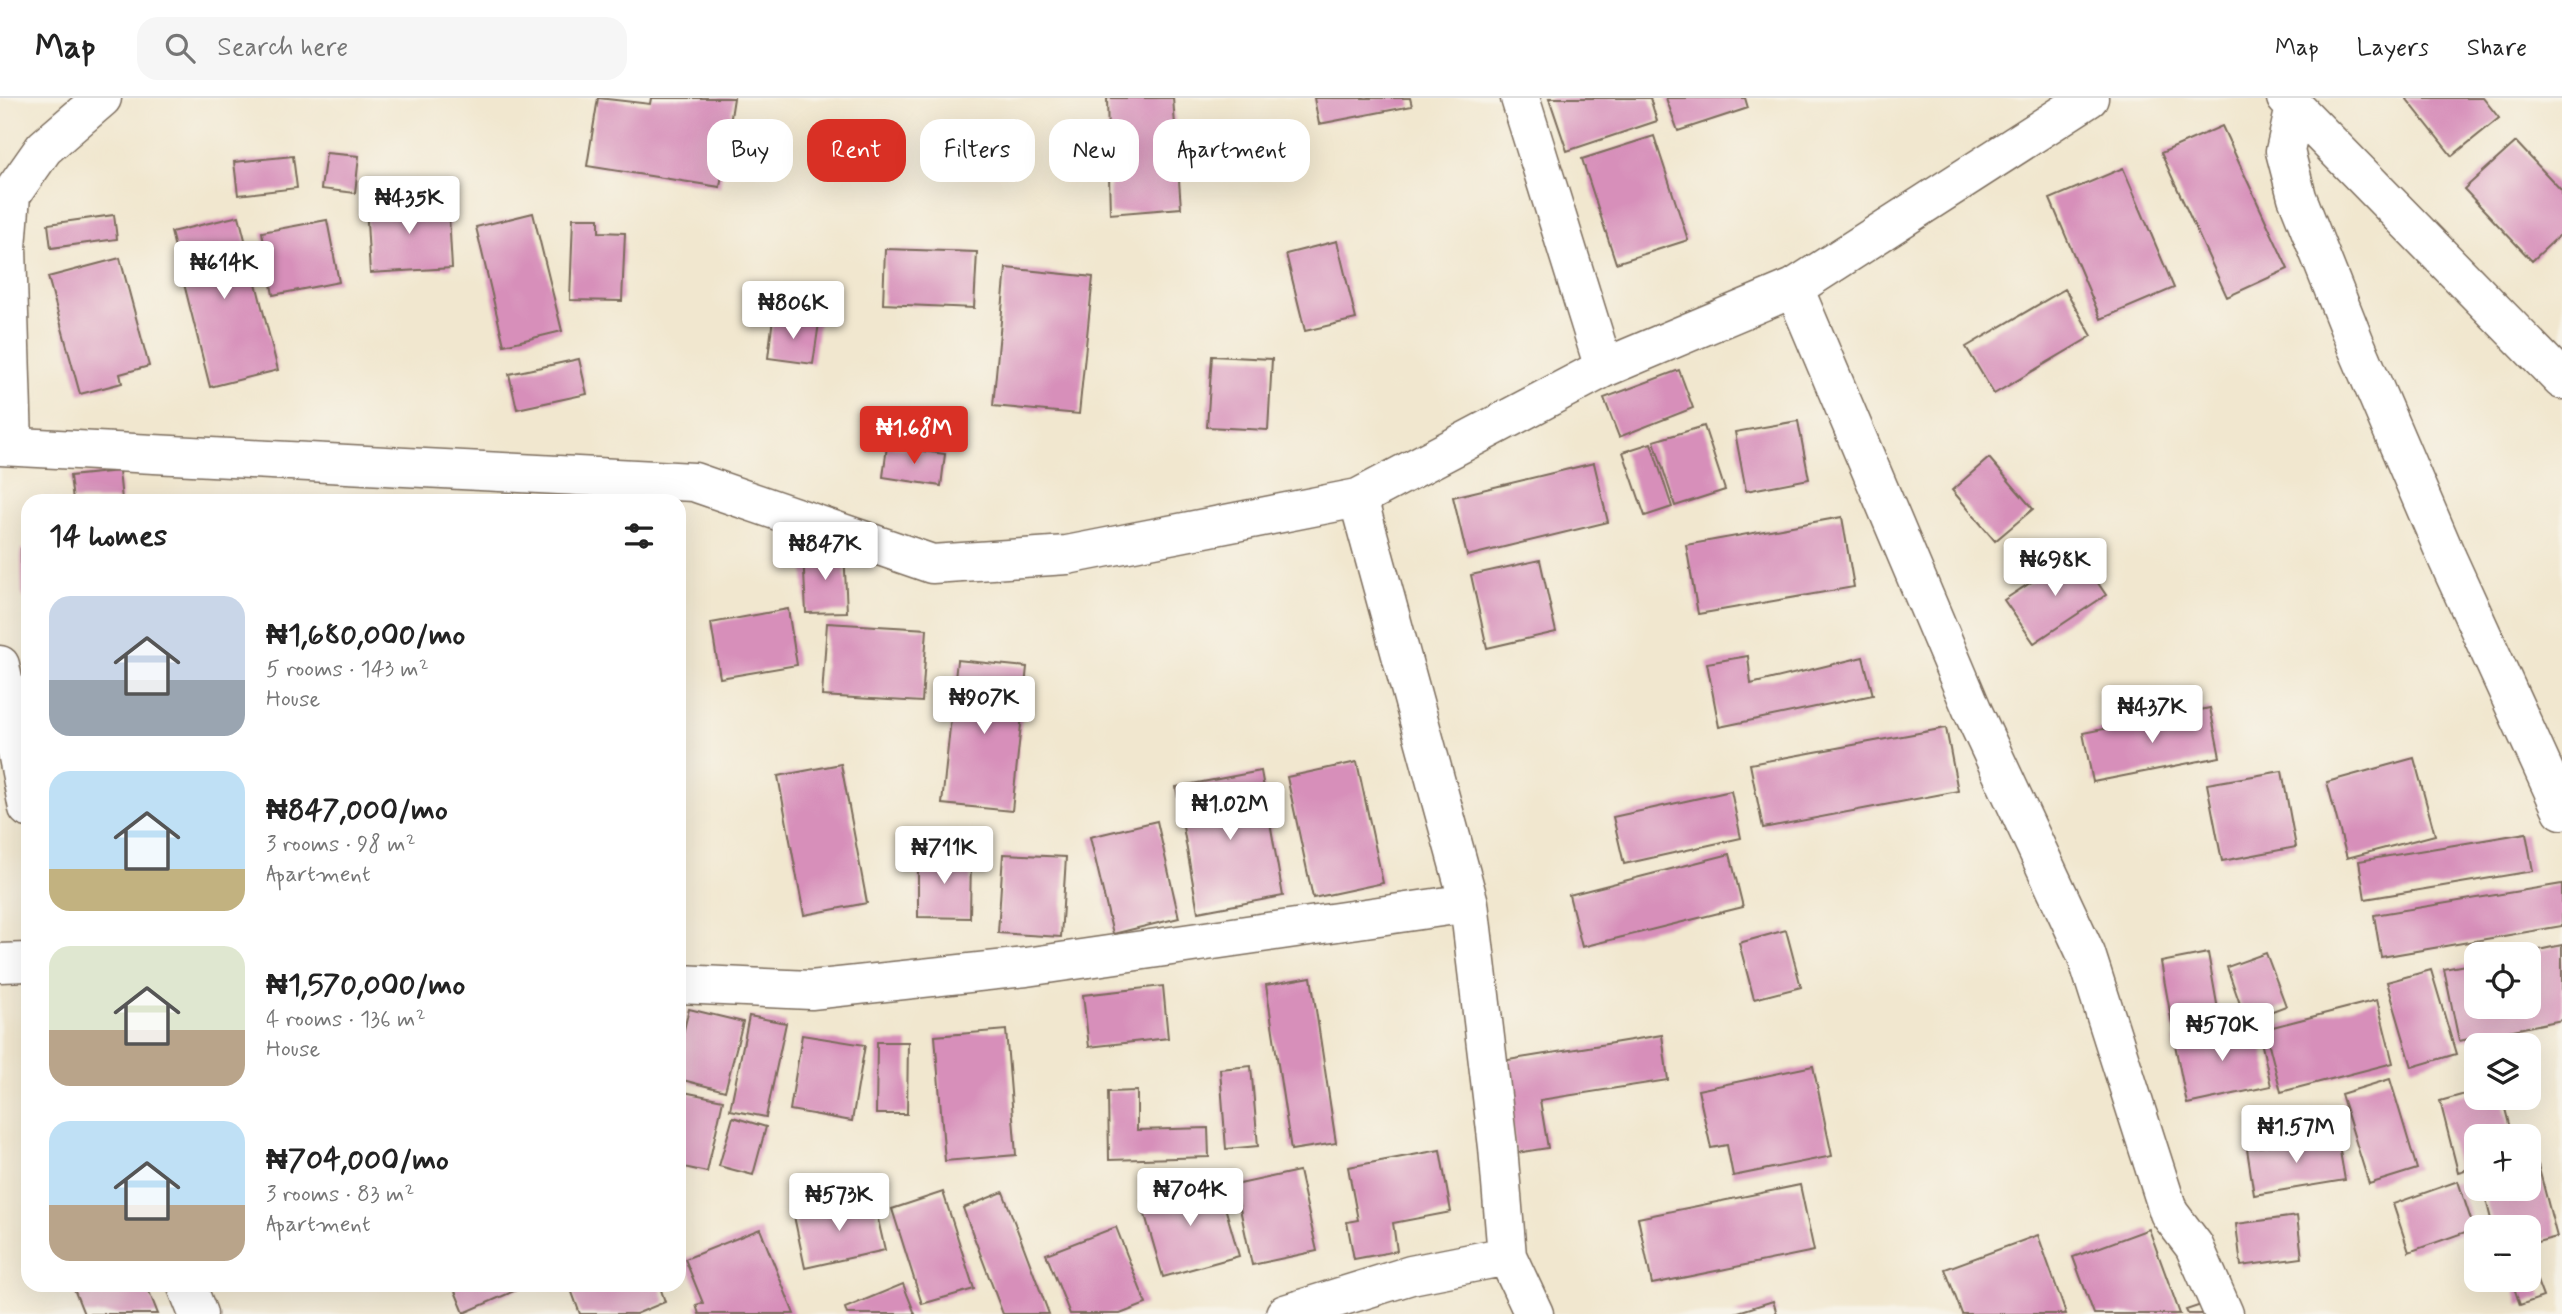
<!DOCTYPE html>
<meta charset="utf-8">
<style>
:root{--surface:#fff;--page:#f6f6f6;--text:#222;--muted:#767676;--line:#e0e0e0;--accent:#d93025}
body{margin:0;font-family:Mynerve,sans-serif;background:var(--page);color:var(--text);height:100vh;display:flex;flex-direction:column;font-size:26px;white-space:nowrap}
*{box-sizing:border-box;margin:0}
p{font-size:23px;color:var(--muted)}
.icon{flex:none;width:38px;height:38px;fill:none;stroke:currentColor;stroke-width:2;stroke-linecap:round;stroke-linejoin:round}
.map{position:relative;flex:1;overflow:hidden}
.sheet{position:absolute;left:21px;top:396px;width:665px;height:798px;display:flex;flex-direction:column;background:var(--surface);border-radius:21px;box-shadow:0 7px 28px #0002}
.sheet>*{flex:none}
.guide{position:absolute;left:707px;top:21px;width:665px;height:63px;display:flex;gap:14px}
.fabs{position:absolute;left:2464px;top:844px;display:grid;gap:14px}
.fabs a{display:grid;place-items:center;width:77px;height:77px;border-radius:14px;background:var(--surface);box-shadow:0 7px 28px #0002;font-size:35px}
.price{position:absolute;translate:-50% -60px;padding:0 16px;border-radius:7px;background:#fff;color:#222;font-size:23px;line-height:46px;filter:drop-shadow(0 2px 4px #0008)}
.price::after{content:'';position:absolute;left:50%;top:42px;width:21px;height:16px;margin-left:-10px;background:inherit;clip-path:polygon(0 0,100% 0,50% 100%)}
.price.current{background:var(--accent);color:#fff}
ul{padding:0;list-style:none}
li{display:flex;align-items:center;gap:21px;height:175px;padding:0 28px}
li span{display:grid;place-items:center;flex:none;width:196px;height:140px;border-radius:21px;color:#555}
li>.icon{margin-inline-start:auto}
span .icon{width:84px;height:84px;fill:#fffc;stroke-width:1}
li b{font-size:30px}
h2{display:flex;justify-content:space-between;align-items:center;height:84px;padding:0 28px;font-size:30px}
.pill{padding:0 24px;border-radius:21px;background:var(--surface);box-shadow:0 7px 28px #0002;font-size:24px;line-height:63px}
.pill.current{background:var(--accent);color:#fff}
header{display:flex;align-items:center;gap:42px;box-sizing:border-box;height:98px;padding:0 35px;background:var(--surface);border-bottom:2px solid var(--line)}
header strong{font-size:33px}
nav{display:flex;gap:38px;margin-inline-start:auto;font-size:24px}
.search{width:490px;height:63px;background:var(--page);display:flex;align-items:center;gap:18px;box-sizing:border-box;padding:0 24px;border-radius:21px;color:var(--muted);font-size:26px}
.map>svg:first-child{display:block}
.building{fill:#d78fba}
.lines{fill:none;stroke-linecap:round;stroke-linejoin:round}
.minor-casing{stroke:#7b6c5c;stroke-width:41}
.minor{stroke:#fff;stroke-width:38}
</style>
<header>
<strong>Map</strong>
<div class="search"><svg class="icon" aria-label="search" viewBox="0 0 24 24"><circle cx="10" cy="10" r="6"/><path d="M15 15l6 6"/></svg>Search here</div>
<nav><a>Map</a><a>Layers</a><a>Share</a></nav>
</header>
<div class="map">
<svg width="2562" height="1216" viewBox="0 0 2562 1216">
<rect width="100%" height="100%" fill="#f7f3e8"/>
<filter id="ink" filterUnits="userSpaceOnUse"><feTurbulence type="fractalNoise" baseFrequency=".0143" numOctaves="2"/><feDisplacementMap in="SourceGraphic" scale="14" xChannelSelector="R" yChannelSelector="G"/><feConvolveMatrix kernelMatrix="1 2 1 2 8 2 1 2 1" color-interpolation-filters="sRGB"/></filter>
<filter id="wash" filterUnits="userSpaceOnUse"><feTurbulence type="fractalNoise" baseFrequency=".00686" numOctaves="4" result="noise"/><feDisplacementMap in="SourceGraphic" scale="28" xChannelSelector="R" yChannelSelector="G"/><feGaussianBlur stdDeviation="1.57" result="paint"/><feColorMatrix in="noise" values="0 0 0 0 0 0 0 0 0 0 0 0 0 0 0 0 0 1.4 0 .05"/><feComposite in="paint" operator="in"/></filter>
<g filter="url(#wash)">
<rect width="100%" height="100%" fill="#f1e7cf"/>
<g id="blocks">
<!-- building -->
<path class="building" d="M 598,0 L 650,6 L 651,0 L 734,0 L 720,89 L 587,68 Z
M 1107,0 L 1173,0 L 1181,110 L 1110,116 Z
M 1314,0 L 1410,0 L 1412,8 L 1319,26 Z
M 1549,0 L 1650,0 L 1657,23 L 1567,53 Z
M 1666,0 L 1745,0 L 1748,10 L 1678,33 Z
M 2406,0 L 2483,0 L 2499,20 L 2452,58 Z
M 2222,28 L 2288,171 L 2227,199 L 2161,55 Z
M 1654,38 L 1688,142 L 1616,165 L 1582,61 Z
M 2516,44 L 2562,93 L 2562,135 L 2532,163 L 2464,91 Z
M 326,55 L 359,58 L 355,95 L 321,91 Z
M 293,58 L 297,90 L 238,97 L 234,64 Z
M 2123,70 L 2174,190 L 2101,221 L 2050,101 Z
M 448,101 L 452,170 L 370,175 L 366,107 Z
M 533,115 L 562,233 L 504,247 L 476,129 Z
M 114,117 L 117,141 L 51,150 L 48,126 Z
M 239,118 L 278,272 L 210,289 L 171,134 Z
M 573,120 L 599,120 L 599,134 L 625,135 L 622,203 L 570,202 Z
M 327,122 L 339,184 L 273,197 L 262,134 Z
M 1337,143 L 1356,221 L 1305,233 L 1286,156 Z
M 885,151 L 977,154 L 974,210 L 883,206 Z
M 120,160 L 149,268 L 120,276 L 122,285 L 80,296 L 48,179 Z
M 1006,170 L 1093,179 L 1079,316 L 993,308 Z
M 2065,191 L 2092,238 L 1994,296 L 1966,249 Z
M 773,220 L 819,225 L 813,266 L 768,260 Z
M 1212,258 L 1272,261 L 1268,332 L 1207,329 Z
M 579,261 L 587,296 L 517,311 L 509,276 Z
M 1679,272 L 1693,310 L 1619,339 L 1604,300 Z
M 1798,323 L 1809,381 L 1746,393 L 1735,334 Z
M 1704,328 L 1725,392 L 1675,408 L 1654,343 Z
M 1651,345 L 1672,409 L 1645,418 L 1623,354 Z
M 887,348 L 945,356 L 941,388 L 883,379 Z
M 1989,360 L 2033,411 L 1995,443 L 1952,392 Z
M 1594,365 L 1608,424 L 1467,458 L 1453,399 Z
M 119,373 L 122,402 L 73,402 L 70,378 Z
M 1842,419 L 1854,489 L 1698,516 L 1686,447 Z
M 21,451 L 28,451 L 28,500 L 22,500 Z
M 844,452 L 847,514 L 806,515 L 803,454 Z
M 2077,454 L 2106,497 L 2034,545 L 2004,502 Z
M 1540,462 L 1556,534 L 1487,550 L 1471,477 Z
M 788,511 L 797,567 L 720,580 L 711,525 Z
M 827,525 L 927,531 L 922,604 L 822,598 Z
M 1748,558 L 1751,586 L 1863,559 L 1873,597 L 1719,629 L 1707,565 Z
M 957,562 L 1027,569 L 1012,713 L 942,706 Z
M 2210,610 L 2220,659 L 2093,684 L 2083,635 Z
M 1946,630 L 1958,693 L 1763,730 L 1750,666 Z
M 2414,660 L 2435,737 L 2347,760 L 2327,684 Z
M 1357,664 L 1383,785 L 1313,800 L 1287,679 Z
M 841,666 L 867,805 L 804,817 L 778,678 Z
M 1261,673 L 1283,798 L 1198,814 L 1176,689 Z
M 2282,673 L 2296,749 L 2222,763 L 2207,686 Z
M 1731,693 L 1741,740 L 1624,766 L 1613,719 Z
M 1157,723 L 1179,820 L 1113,836 L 1090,739 Z
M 2526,735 L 2533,773 L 2365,801 L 2359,763 Z
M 1003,756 L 1066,759 L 1061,839 L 998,835 Z
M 1730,756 L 1743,809 L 1582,849 L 1569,797 Z
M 918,757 L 971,757 L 970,820 L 918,819 Z
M 2562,786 L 2562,828 L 2381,859 L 2374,817 Z
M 1786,832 L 1801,889 L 1754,901 L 1739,845 Z
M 2562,847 L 2562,922 L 2459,943 L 2444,871 L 2476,865 L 2476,908 L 2529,908 L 2529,854 Z
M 2208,855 L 2220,923 L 2173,931 L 2161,864 Z
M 2266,855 L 2286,908 L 2246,923 L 2227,869 Z
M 2431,872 L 2456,956 L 2412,969 L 2387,884 Z
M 1311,879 L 1336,1045 L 1291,1052 L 1266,887 Z
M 1163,888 L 1168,940 L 1089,949 L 1083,897 Z
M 2377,902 L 2393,965 L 2281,994 L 2265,931 Z
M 689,911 L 743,924 L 725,993 L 679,981 L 679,952 Z
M 749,918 L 786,925 L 766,1019 L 730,1012 Z
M 2257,925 L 2271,988 L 2187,1006 L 2174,942 Z
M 1006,932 L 1016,1057 L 945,1063 L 935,938 Z
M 802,937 L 865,947 L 852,1023 L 790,1012 Z
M 1662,937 L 1668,982 L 1540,1002 L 1548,1050 L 1516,1055 L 1502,963 Z
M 877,944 L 908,944 L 907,1016 L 876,1016 Z
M 1251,968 L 1258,1048 L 1226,1051 L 1220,971 Z
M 1813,968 L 1832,1058 L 1733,1078 L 1727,1047 L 1711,1050 L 1698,992 Z
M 2390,981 L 2417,1071 L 2369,1086 L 2341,996 Z
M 679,993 L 723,1002 L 707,1074 L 679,1068 Z
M 1137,993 L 1137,1032 L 1208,1030 L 1209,1059 L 1109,1062 L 1108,994 Z
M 2476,993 L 2476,999 L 2502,999 L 2512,1038 L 2476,1038 L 2476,1069 L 2458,1074 L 2440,1003 Z
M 733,1019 L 766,1029 L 753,1077 L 719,1068 Z
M 2337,1036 L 2345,1082 L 2254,1097 L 2247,1051 Z
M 1440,1052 L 1451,1114 L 1393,1125 L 1397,1153 L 1354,1161 L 1347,1124 L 1358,1122 L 1348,1069 Z
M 2538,1067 L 2557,1139 L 2529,1146 L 2529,1129 L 2493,1129 L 2483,1090 L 2529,1090 L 2529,1070 Z
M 1299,1073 L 1317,1153 L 1252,1167 L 1235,1087 Z
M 1217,1081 L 1239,1158 L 1163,1179 L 1141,1103 Z
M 2458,1083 L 2474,1131 L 2409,1154 L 2393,1106 Z
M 1800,1087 L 1814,1153 L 1652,1186 L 1638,1120 Z
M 943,1094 L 974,1191 L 922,1206 L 892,1111 Z
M 1003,1094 L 1049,1216 L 1003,1216 L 963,1110 Z
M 873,1100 L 885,1152 L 805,1170 L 794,1118 Z
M 2297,1118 L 2302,1160 L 2241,1168 L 2236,1126 Z
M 1116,1129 L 1146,1206 L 1120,1216 L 1070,1216 L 1046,1156 Z
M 760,1131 L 794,1216 L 699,1216 L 696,1207 L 703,1205 L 685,1161 Z
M 2149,1131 L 2180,1216 L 2094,1216 L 2073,1159 Z
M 2038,1137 L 2066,1216 L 1962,1216 L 1945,1171 Z
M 2529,1162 L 2543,1199 L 2520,1207 L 2511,1181 L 2529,1181 Z
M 72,1186 L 146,1186 L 158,1216 L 84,1216 Z
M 452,1186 L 519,1186 L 521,1190 L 464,1215 Z
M 569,1186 L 659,1186 L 665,1204 L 636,1216 L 580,1216 Z
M 903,1186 L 915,1216 L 847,1216 L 845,1210 Z
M 1773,1203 L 1777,1216 L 1735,1216 L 1735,1215 Z
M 2201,1207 L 2204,1216 L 2188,1216 L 2186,1212 Z"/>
</g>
</g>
<g filter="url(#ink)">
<use href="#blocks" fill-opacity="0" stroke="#7b6c5c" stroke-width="2"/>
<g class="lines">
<!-- minor casing -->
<g class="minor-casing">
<path id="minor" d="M 1520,0 L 1604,270
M 2286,0 L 2562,282
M 2295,9 L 2285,53 L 2297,99 L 2355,245 L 2447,460 L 2562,712
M 1794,190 L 1974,616 L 2086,856 L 2169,1115 L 2194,1148 L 2224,1216
M 13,347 L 7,150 L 11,97 L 44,50 L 102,0
M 0,348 L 694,384 L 932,466 L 1067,457 L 1358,400 L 1604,270 L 1794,190 L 2089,0
M 1358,400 L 1469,805 L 1498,1049 L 1507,1158 L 1534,1216
M 0,567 L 28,710
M 0,865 L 28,864
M 679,886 L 811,892 L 1026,869 L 1469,805
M 186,1186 L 198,1216
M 1285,1216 L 1411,1177 L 1507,1158"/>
</g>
<!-- minor -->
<use href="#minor" class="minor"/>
</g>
</g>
</svg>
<div class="fabs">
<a><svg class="icon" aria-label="locate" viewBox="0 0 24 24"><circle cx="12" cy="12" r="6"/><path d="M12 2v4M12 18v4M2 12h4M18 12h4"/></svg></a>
<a><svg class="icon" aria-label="layers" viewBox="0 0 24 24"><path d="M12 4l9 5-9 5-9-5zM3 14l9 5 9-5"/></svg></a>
<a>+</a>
<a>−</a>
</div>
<b class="price" style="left:409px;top:138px">₦435K</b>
<b class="price" style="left:224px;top:203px">₦614K</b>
<b class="price" style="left:793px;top:243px">₦806K</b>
<b class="price current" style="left:914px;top:368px">₦1.68M</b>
<b class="price" style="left:825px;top:484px">₦847K</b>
<b class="price" style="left:2055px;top:500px">₦698K</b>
<b class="price" style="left:984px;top:638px">₦907K</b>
<b class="price" style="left:2152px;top:647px">₦437K</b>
<b class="price" style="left:1230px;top:744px">₦1.02M</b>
<b class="price" style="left:944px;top:788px">₦711K</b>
<b class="price" style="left:2222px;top:965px">₦570K</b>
<b class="price" style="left:2296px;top:1067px">₦1.57M</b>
<b class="price" style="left:1190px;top:1130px">₦704K</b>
<b class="price" style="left:839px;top:1135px">₦573K</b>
<div class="guide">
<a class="pill">Buy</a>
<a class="pill current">Rent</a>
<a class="pill">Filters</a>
<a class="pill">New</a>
<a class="pill">Apartment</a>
</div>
<section class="sheet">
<h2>14 homes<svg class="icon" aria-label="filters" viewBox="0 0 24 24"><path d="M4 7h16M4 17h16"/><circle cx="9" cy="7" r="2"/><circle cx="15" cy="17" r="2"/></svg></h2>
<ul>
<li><span style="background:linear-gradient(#c9d6e8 60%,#9aa5b1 0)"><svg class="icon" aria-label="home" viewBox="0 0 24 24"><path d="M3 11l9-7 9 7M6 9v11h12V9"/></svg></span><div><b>₦1,680,000/mo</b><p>5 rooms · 143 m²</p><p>House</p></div></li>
<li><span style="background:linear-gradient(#bfe0f5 70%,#c2b280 0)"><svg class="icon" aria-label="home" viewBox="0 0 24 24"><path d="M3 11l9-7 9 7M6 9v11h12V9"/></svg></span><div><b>₦847,000/mo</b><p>3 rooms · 98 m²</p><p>Apartment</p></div></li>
<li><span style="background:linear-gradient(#dfe7d0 60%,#b9a48a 0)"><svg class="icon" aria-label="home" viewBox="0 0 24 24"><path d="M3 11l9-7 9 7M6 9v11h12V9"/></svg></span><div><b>₦1,570,000/mo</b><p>4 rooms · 136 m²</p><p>House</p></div></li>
<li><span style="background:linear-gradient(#bfe0f5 60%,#b9a48a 0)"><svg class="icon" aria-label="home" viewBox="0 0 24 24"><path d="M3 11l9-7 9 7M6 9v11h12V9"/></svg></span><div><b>₦704,000/mo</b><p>3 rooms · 83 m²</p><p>Apartment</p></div></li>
</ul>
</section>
</div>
